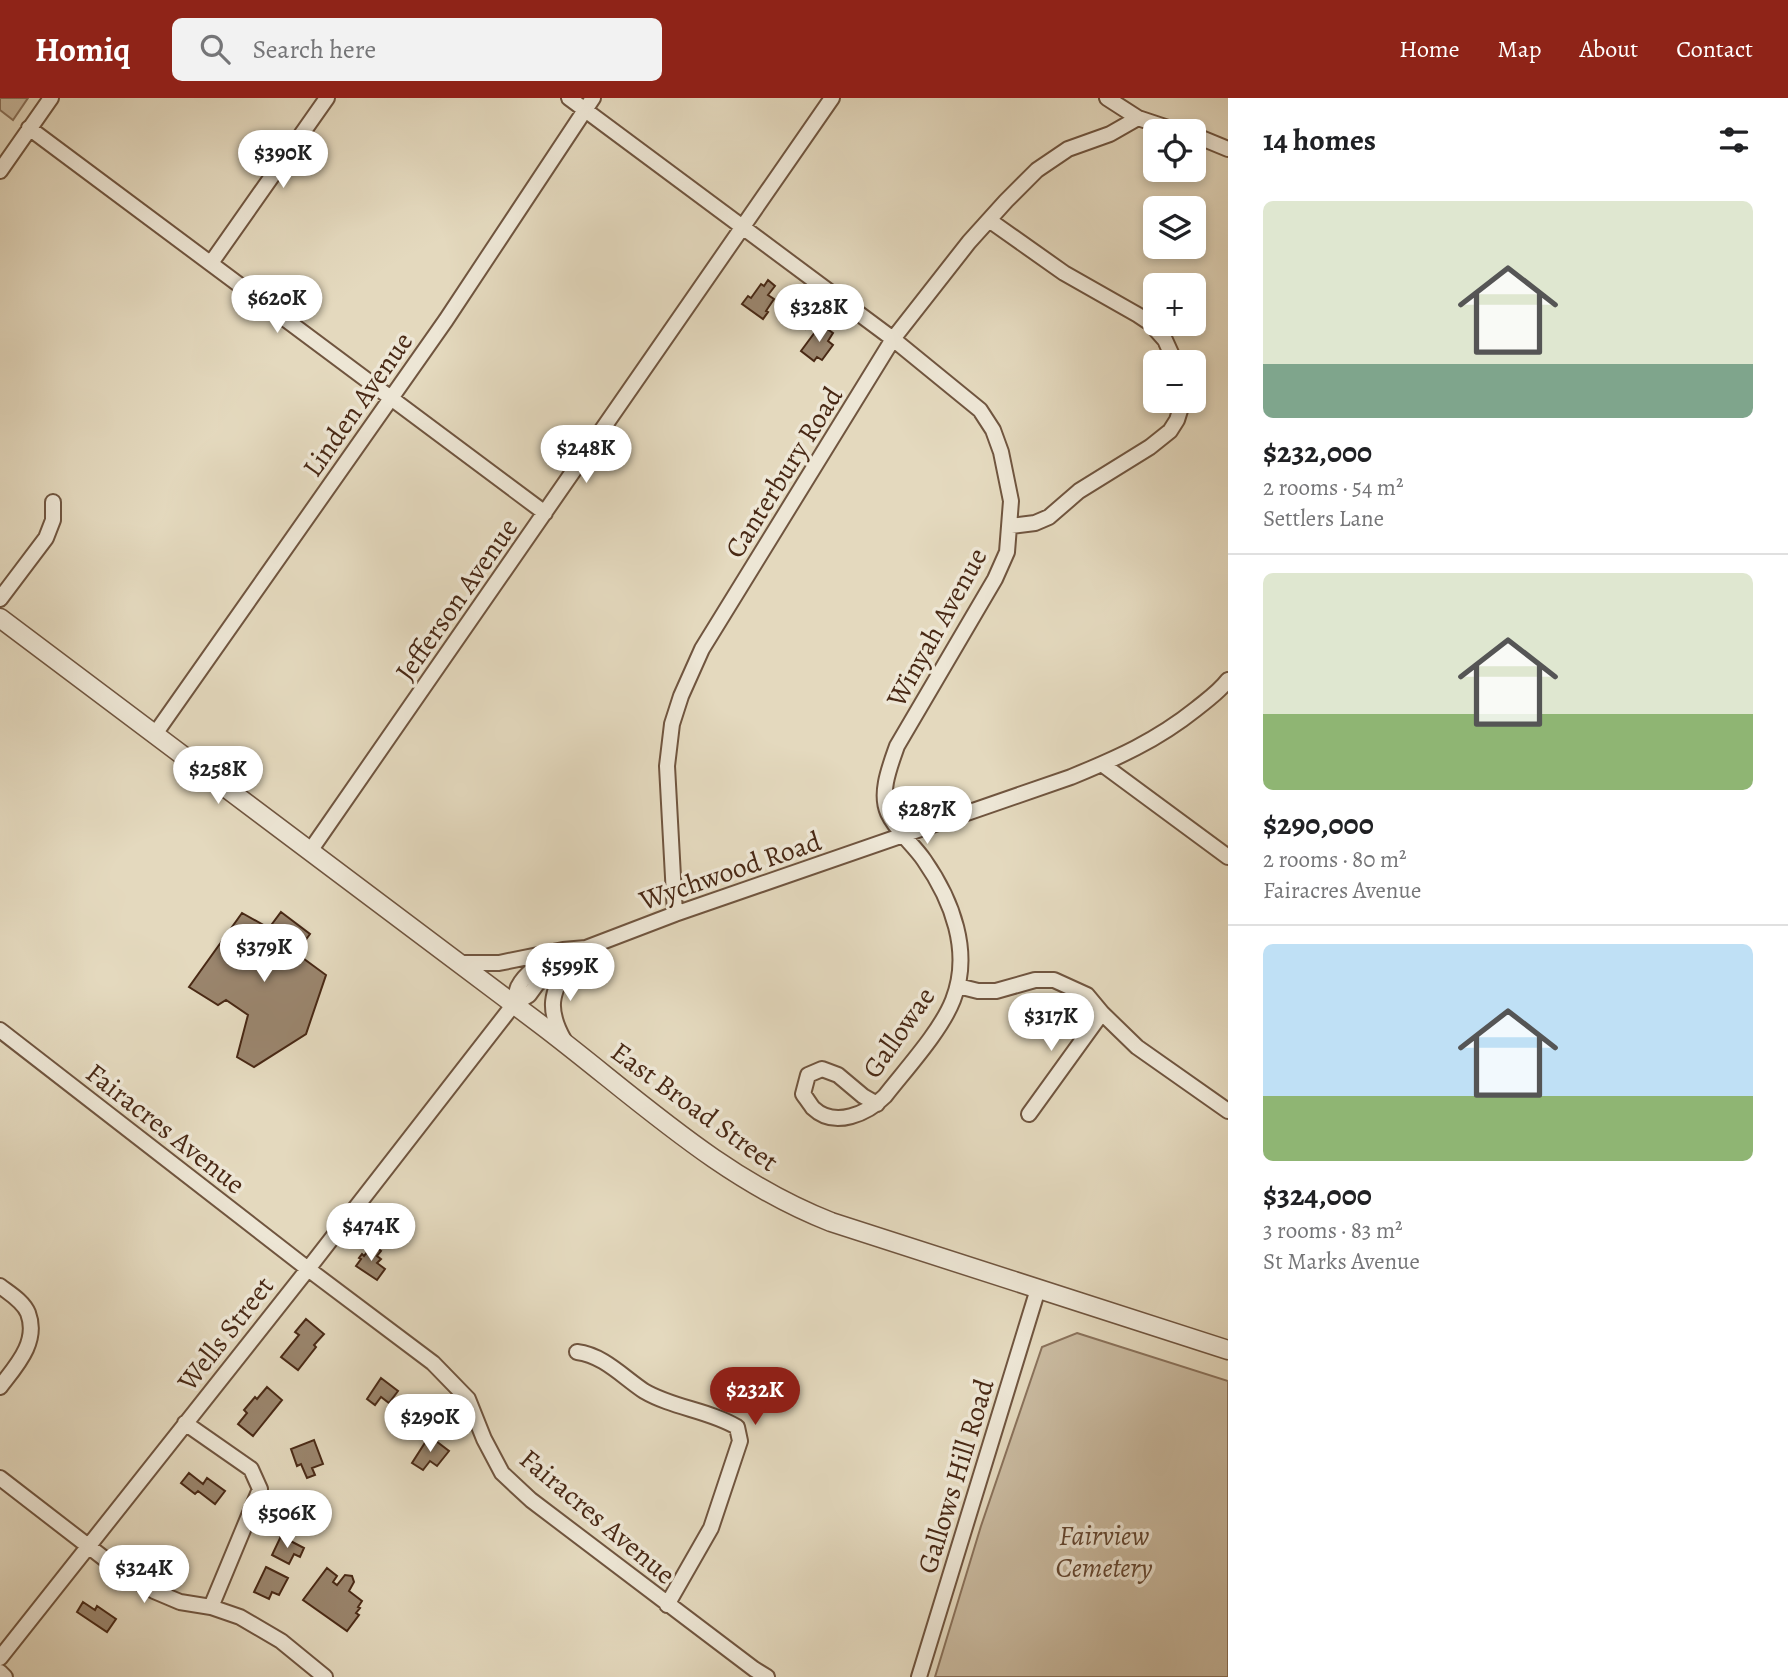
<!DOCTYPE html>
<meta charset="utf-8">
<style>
:root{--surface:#fff;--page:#f2f2f2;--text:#202124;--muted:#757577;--line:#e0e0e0;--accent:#8f2418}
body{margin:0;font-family:Alegreya,serif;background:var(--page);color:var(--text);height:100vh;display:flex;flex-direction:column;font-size:26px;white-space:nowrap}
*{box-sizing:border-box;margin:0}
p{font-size:23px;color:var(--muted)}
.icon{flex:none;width:38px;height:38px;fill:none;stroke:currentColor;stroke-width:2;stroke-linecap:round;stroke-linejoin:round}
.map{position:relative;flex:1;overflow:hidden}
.details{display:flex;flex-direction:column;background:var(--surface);width:560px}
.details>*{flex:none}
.fabs{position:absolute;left:1143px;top:21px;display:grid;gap:14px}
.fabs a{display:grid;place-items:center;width:63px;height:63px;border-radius:10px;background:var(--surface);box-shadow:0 4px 10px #0003;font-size:35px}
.price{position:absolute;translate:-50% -60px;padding:0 16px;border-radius:24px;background:#fff;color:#222;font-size:23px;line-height:46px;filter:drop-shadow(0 2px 4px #0008)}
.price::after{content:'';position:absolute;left:50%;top:42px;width:21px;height:16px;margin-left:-10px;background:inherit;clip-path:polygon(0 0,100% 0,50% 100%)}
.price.selected{background:var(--accent);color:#fff}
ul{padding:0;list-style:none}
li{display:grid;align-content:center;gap:14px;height:371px;padding:0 35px}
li+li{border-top:2px solid var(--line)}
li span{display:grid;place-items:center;height:217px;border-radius:10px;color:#555}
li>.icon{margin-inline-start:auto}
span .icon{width:126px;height:126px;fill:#fffc;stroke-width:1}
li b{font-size:30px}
h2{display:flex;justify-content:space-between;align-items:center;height:84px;padding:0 35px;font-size:30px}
header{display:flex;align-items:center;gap:42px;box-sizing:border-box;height:98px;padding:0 35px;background:var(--accent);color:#fff}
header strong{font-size:33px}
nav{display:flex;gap:38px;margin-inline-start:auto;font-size:24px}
.search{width:490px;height:63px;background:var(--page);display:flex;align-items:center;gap:18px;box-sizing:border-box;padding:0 24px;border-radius:10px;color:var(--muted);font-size:26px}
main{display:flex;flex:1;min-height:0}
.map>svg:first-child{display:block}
.green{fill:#cabba1;stroke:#8a725b;stroke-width:2}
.building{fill:#9a856d;stroke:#492915;stroke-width:2}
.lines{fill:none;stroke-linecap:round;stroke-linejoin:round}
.minor-casing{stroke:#70553f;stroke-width:18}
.tertiary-casing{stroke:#70553f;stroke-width:21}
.minor{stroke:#ede6d5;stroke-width:14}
.tertiary{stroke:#ede6d5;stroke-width:18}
.labels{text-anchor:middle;stroke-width:7;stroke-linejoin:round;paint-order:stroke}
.street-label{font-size:28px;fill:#492915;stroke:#ede6d5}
.park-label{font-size:28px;font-style:italic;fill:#634631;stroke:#ede6d5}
</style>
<header>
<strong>Homiq</strong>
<div class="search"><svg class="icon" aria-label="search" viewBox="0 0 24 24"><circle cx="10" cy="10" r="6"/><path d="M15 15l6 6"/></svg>Search here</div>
<nav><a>Home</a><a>Map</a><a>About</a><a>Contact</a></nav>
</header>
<main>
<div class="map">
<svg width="1228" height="1579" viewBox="0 0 1228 1579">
<rect width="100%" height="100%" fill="#e4d9be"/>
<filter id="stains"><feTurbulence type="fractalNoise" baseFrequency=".00286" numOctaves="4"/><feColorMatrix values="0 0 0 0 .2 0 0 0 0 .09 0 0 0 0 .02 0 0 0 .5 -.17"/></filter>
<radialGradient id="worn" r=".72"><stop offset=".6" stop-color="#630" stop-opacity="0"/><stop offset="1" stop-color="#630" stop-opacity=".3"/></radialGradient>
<!-- green -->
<path class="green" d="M 0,0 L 28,0 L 13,22 L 0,12 Z
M 1077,1235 L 1228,1283 L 1228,1579 L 935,1579 L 981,1428 L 1042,1249 Z"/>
<!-- building -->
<path class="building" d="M 768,182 L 775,188 L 768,197 L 774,201 L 766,213 L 768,214 L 763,221 L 742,206 L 748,198 L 751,200 L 761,186 L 764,188 Z
M 800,212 L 812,219 L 805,231 L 793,225 Z
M 823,228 L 833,235 L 828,243 L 833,247 L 822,262 L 817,259 L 814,263 L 801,253 L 818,230 L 820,231 Z
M 281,814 L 310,836 L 296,855 L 326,877 L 306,936 L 254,969 L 237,959 L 248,917 L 226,902 L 218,907 L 189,889 L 242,815 L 269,830 Z
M 373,1147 L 381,1153 L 377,1158 L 381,1161 L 377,1165 L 385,1171 L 377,1182 L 356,1168 L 361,1161 L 359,1160 L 362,1156 L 364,1158 Z
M 306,1221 L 324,1236 L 314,1247 L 316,1249 L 298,1272 L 281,1259 L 299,1237 L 295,1234 Z
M 381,1280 L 398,1293 L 389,1305 L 381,1299 L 375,1307 L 367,1301 Z
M 267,1289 L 282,1302 L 253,1338 L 238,1326 L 247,1315 L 244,1312 L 255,1299 L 257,1301 Z
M 428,1340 L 435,1345 L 436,1343 L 449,1353 L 437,1368 L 430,1363 L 423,1372 L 412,1365 Z
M 314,1342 L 323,1366 L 312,1370 L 315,1377 L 307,1380 L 301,1366 L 297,1368 L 291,1351 Z
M 189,1375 L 203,1386 L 207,1380 L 225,1393 L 215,1406 L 198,1393 L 195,1396 L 181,1385 Z
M 298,1405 L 312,1412 L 306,1425 L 312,1428 L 308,1435 L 288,1425 Z
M 281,1438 L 304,1450 L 300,1459 L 294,1456 L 289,1466 L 272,1457 Z
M 266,1469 L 288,1480 L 279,1497 L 272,1494 L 269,1501 L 254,1494 Z
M 327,1470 L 337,1478 L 333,1484 L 337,1487 L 345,1477 L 352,1478 L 354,1484 L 349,1493 L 362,1503 L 358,1509 L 360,1510 L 356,1515 L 359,1517 L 347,1533 L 303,1502 Z
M 83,1504 L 95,1512 L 97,1508 L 116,1521 L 107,1534 L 77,1514 Z"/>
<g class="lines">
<!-- minor casing -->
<g class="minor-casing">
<path id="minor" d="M 569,0 L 893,241 L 980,312 L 993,332 L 1001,354 L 1011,403 L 1007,454 L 995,481 L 897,648 C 890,668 879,695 888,715 C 896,733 913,746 924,762 C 952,802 972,854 953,902 C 941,933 906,971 885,998 C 868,1015 835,1031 813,1010 C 810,1006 806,1000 803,996 L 808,977 L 822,971 L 838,977 L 863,998 L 877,1006
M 1107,0 L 1138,20 L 1177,33
M 29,30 L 545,415
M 1194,37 L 1228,51
M 0,73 L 51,0
M 989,122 L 1064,175 L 1138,217 L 1150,225 L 1165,242 L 1175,264
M 211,165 L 327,0
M 1011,428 L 1035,425 L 1049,419 L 1079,393 L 1150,349 L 1170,333 L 1177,322 L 1183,303
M 0,501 L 46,440 L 53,422 L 53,404
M 155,636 L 446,222 L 593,0
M 1102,666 L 1228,759
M 310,753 L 832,0
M 675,816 L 667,668 L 672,626 L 681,598 L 702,551 L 893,241 L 969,144 L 1006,103 L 1037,72 L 1068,51 L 1110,36 L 1138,20
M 459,865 L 499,865 L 563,852 L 586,850 L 675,816 L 1071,679 C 1117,660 1156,643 1196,611 C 1207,602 1219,594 1228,582
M 958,888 L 978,893 L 996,893 L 1035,882 L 1054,882 L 1087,897 L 1102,915 L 1137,949 L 1228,1013
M 514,906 C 515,901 516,894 518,889 C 525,875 540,866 553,859
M 0,932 L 308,1171 L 433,1265 L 468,1301 L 484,1341 L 502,1375 L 531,1402 L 754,1571 L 767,1579
M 564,942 C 546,910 552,896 567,866
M 1029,1016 L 1102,915
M 0,1188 C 9,1195 23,1203 28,1215 C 39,1244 16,1268 0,1289
M 577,1254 C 603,1257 623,1279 644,1293 C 673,1310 708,1312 737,1329 L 740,1343 L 711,1430 L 667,1507
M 185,1325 L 251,1371 L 260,1391 L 211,1509
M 0,1380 L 127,1478 L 154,1493 L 180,1504 L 211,1509 L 240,1519 L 281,1543 L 325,1579
M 0,1560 L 308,1171 L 514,906 L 529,897 L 537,886 L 549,876 L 568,864 L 586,850
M 0,1574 L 5,1579
M 919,1579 L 1038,1191"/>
</g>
<!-- tertiary casing -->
<g class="tertiary-casing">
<path id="tertiary" d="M 0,520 C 181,655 360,791 540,926 C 634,997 720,1081 831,1124 L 1228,1252"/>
</g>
<!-- minor -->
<use href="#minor" class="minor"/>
<!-- tertiary -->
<use href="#tertiary" class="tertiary"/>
</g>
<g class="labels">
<!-- street labels -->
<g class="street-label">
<text transform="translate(357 306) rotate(-55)" y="10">Linden Avenue</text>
<text transform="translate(783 374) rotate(-58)" y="10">Canterbury Road</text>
<text transform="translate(456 501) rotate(-55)" y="10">Jefferson Avenue</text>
<text transform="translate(936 529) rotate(-61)" y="10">Winyah Avenue</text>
<text transform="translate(730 772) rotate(-19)" y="10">Wychwood Road</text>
<text transform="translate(898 934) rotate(-55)" y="10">Gallowae</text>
<text transform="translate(695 1008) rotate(36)" y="10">East Broad Street</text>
<text transform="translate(166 1030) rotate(38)" y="10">Fairacres Avenue</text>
<text transform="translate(225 1235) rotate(-52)" y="10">Wells Street</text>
<text transform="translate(955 1378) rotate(-73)" y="10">Gallows Hill Road</text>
<text transform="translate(598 1418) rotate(40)" y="10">Fairacres Avenue</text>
</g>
<!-- park labels -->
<g class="park-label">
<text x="1104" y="1447">Fairview<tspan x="1104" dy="32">Cemetery</tspan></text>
</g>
</g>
<rect width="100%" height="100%" filter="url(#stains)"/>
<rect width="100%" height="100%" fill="url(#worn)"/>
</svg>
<div class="fabs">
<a><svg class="icon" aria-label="locate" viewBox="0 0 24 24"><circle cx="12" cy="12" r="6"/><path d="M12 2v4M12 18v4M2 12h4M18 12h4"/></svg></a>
<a><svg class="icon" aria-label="layers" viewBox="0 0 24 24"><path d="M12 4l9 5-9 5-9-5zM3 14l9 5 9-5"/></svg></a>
<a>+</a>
<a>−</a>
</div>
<b class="price" style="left:283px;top:92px">$390K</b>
<b class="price" style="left:277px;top:237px">$620K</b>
<b class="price" style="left:819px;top:246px">$328K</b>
<b class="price" style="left:586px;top:387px">$248K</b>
<b class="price" style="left:218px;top:708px">$258K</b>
<b class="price" style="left:927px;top:748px">$287K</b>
<b class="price" style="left:264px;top:886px">$379K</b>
<b class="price" style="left:570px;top:905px">$599K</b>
<b class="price" style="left:1051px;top:955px">$317K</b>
<b class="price" style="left:371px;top:1165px">$474K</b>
<b class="price selected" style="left:755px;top:1329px">$232K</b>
<b class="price" style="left:430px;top:1356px">$290K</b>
<b class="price" style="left:287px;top:1452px">$506K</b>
<b class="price" style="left:144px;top:1507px">$324K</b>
</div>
<section class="details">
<h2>14 homes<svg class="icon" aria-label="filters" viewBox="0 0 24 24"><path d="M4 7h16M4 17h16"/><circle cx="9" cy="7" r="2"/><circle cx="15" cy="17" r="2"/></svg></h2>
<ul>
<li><span style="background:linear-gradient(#dfe7d0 75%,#7fa58c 0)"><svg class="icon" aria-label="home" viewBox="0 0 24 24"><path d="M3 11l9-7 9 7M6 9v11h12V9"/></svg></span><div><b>$232,000</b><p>2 rooms · 54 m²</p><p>Settlers Lane</p></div></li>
<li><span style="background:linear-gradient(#dfe7d0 65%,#8fb573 0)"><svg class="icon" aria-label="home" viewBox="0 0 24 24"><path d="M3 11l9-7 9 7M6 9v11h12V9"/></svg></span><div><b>$290,000</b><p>2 rooms · 80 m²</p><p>Fairacres Avenue</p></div></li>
<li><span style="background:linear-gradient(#bfe0f5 70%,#8fb573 0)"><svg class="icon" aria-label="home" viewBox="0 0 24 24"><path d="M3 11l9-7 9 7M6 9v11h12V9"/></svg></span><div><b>$324,000</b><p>3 rooms · 83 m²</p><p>St Marks Avenue</p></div></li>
</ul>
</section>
</main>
